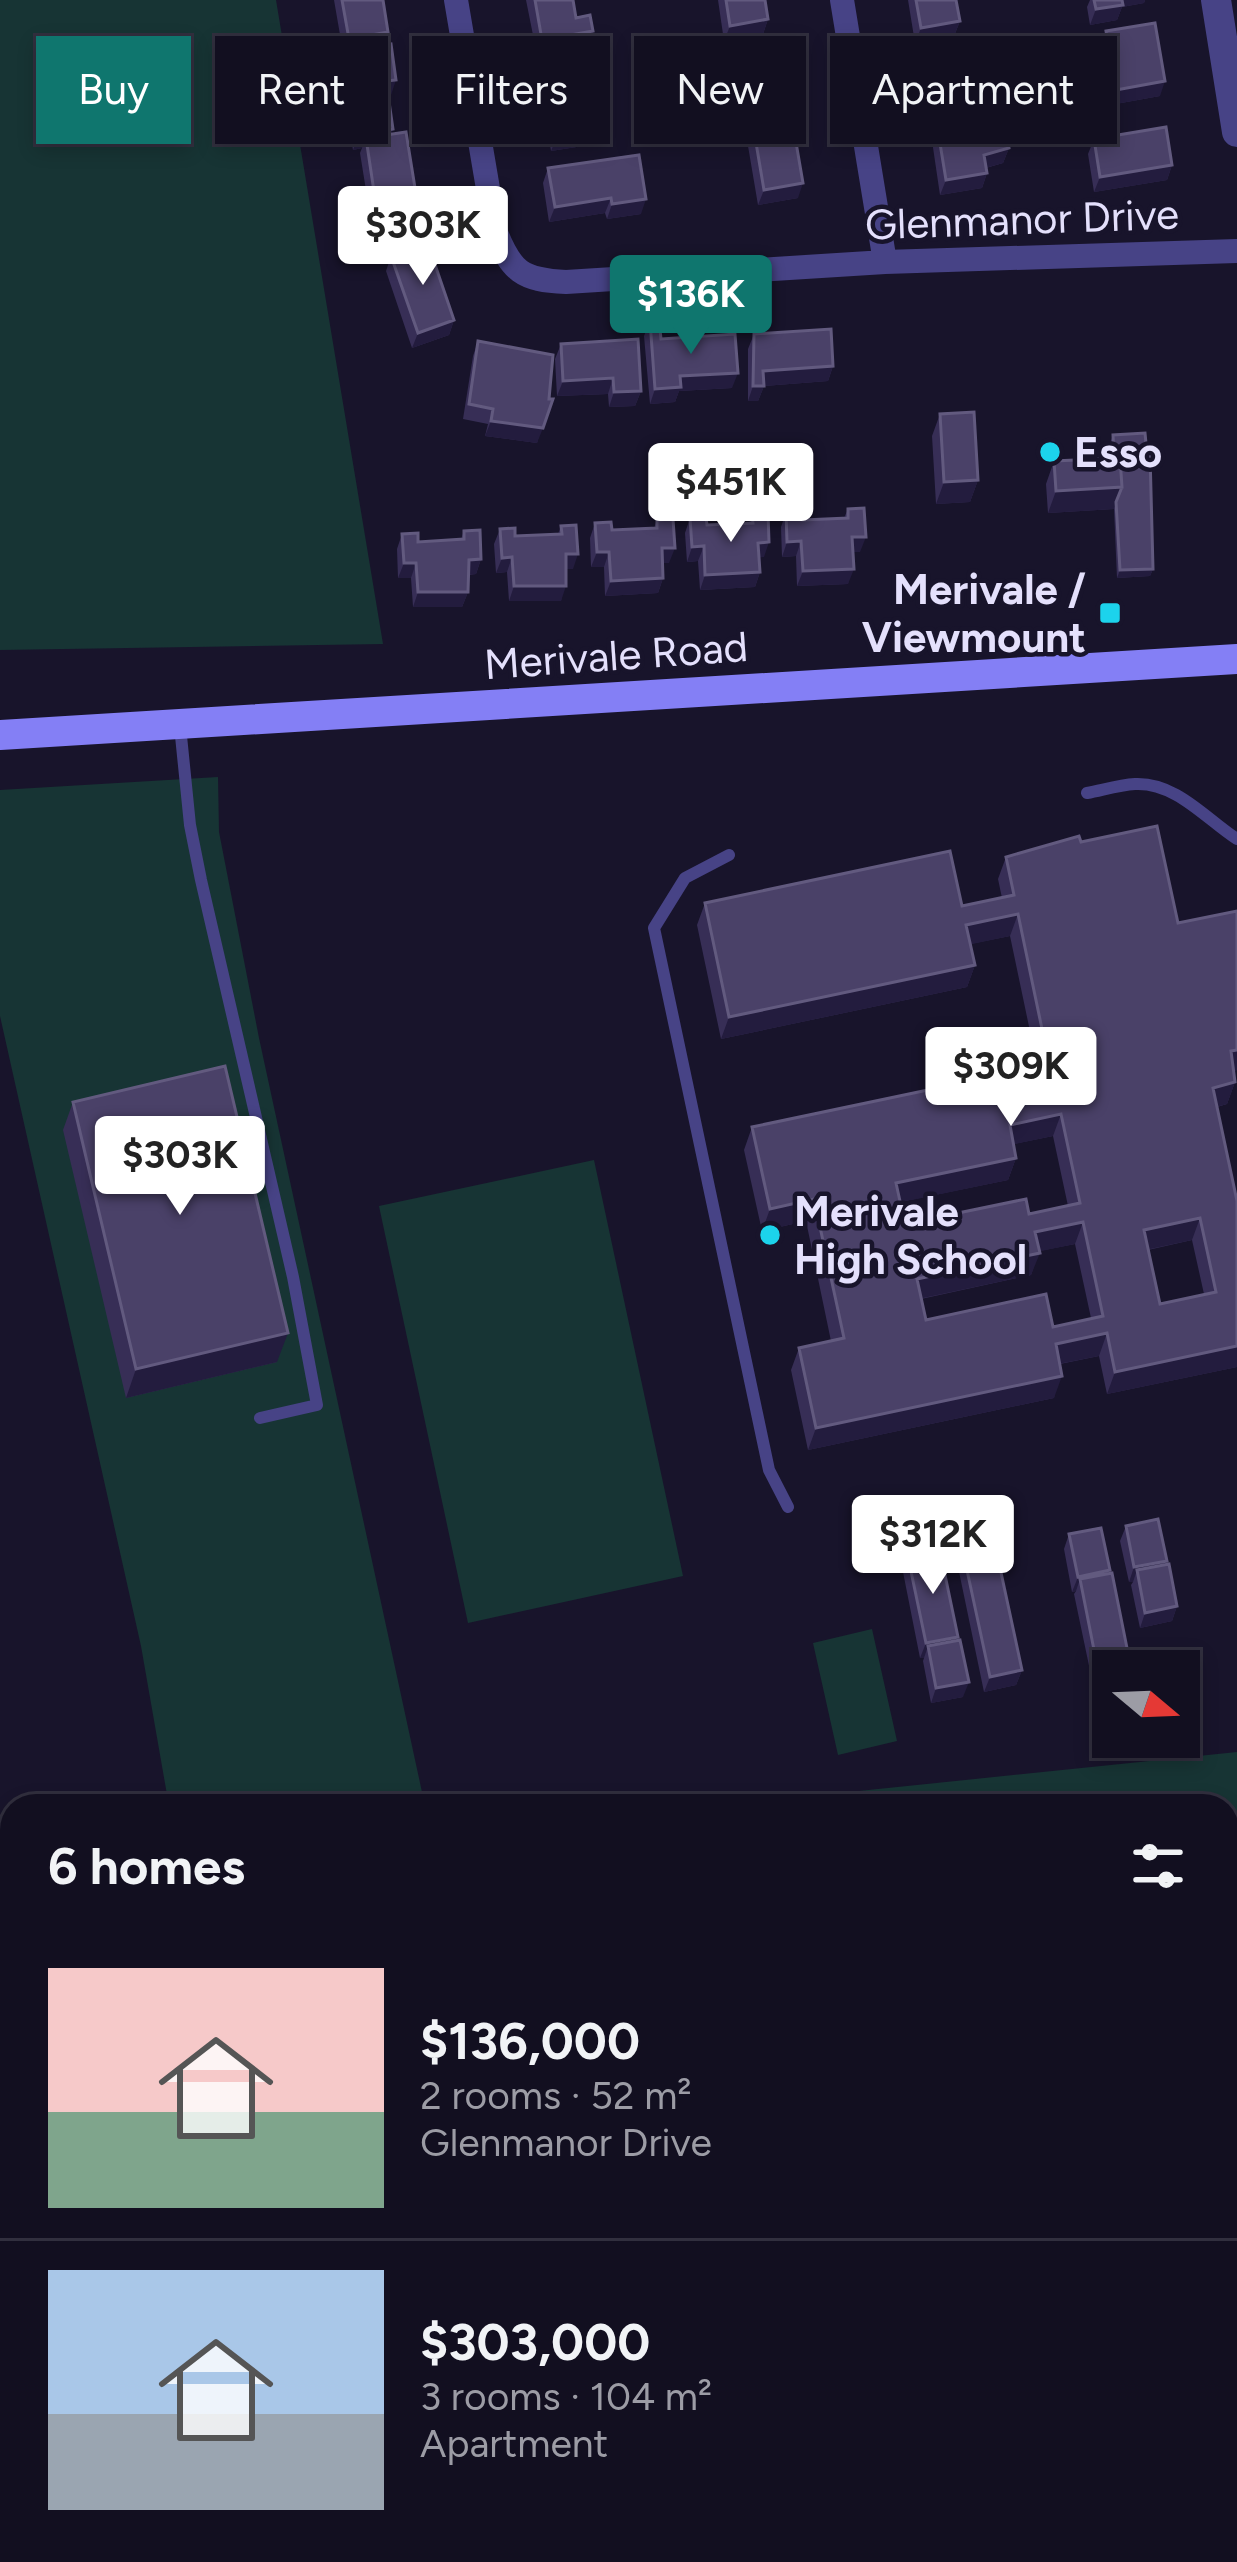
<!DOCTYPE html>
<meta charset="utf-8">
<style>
:root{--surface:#120f20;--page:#1f1d2d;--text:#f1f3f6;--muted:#9c9ca5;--line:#312f3e;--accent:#0f766e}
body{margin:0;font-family:Figtree,sans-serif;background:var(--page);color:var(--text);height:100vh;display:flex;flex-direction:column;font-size:45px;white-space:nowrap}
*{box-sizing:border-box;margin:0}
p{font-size:39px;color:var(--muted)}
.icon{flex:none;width:66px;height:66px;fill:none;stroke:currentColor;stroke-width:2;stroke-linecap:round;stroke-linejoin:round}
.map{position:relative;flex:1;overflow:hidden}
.side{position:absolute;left:0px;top:1794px;width:1239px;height:768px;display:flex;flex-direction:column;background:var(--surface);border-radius:36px 36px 0 0;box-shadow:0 6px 18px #0003,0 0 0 3px var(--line)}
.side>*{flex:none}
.guide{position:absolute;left:36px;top:36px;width:1167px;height:108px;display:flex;gap:24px}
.needle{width:78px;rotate:109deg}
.controls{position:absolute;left:1092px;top:1650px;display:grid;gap:24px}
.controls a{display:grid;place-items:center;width:108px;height:108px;border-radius:0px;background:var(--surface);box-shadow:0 6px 18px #0003,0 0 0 3px var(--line);font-size:60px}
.price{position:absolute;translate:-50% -102px;padding:0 27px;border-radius:12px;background:#fff;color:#222;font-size:39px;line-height:78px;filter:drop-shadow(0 3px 6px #0008)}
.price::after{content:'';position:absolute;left:50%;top:72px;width:36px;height:27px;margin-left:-18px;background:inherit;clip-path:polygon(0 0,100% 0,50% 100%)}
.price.active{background:var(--accent);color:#fff}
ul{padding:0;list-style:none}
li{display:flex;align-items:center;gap:36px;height:300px;padding:0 48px}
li+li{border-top:3px solid var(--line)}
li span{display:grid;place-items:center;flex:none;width:336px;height:240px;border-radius:0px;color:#555}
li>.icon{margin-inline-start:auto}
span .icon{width:144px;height:144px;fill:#fffc;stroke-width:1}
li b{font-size:51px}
h2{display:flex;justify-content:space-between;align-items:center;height:144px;padding:0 48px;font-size:51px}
.tag{padding:0 42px;border-radius:0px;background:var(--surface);box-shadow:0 6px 18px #0003,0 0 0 3px var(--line);font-size:42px;line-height:108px}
.tag.active{background:var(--accent);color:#fff}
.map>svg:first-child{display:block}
.green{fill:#173434}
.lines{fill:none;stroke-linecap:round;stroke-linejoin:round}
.service{stroke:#474386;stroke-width:12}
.minor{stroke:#474386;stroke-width:24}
.tertiary{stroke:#474386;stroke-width:30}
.secondary{stroke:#847ff5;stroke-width:30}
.wall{fill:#372e56;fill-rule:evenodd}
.shaded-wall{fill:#231c3e}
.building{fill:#4a4168;stroke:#625a7f;stroke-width:3;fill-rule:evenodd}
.poi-dot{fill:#1cd3ec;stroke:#18142b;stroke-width:4.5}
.labels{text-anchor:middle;stroke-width:9;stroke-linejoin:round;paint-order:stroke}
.street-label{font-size:42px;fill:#e4e0fc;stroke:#18142b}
.poi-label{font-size:42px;font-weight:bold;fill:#e4e0fc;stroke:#18142b;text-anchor:start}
</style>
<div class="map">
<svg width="1237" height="2562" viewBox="0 0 1237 2562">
<rect width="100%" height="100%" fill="#18142b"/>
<!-- green -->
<path class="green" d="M 0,0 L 276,0 L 383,644 L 0,650 Z
M 218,777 L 219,832 L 259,1038 L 425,1806 L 169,1806 L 141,1646 L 0,1016 L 0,790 Z
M 594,1160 L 683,1576 L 468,1623 L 379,1206 Z
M 872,1629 L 897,1741 L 838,1755 L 813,1643 Z
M 1237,1752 L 1237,1827 L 1227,1828 L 1227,1806 L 713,1806 Z
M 12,2268 L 12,2550 L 570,2550 L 573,2562 L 0,2562 L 0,2271 Z"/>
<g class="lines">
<!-- service -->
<path class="service" d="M 180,726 L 190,825 L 201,880 L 293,1277 L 317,1405 L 260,1418
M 1087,793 C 1103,790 1119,785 1135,784 C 1176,782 1206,819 1237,839
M 729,855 L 685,878 L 654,928 L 769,1470 L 788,1507"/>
<!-- minor -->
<path class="minor" d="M 456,0 L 495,230 C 511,272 522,280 566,282 L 885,262 L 1237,251
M 842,0 L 885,262"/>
<!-- tertiary -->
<path class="tertiary" d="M 1216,0 L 1237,132
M 1233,2562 L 1237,2554"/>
<!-- secondary -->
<path class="secondary" d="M 0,735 L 1237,659"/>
</g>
<!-- wall -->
<path class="wall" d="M 334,0 L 383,0 L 384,45 L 391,95 L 388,95 L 393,129 L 391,134 L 420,219 L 414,234 L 374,240 L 360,153 L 362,148 L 353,150 L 338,67 L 343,52 Z
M 526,0 L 573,0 L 576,18 L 593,31 L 589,44 L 592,61 L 585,76 L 594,130 L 589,145 L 551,151 L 543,103 L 533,104 L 531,92 L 536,77 L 539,77 L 537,64 L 541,55 L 537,55 Z
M 718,0 L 765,0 L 768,19 L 763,34 L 724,41 Z
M 908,0 L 956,0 L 960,21 L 954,36 L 915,43 Z
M 1090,0 L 1145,0 L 1144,3 L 1122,7 L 1117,20 L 1090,25 L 1087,7 Z
M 1106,31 L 1160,96 L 1110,105 L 1100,46 Z
M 721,50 L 790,116 L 787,126 L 798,198 L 758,205 L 748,146 L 752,137 L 729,140 L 716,65 Z
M 925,51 L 975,104 L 971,113 L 1009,148 L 1003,163 L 986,168 L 987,173 L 982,188 L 940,195 L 931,134 L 934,126 L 930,126 L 920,66 Z
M 1094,139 L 1172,165 L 1167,180 L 1094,192 L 1088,154 Z
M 548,168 L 641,214 L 607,219 L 605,213 L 549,222 L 543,183 Z
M 391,256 L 454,320 L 449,335 L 412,348 L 386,271 Z
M 650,321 L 661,339 L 732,388 L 679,391 L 675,402 L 650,404 L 644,336 Z
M 754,334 L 833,366 L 828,381 L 764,386 L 758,401 L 748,401 L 748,349 Z
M 478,341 L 549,399 L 537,443 L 485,436 L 488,424 L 463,419 L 473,356 Z
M 561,344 L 641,391 L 635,406 L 609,407 L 608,394 L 557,396 L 555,359 Z
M 940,414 L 978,480 L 970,502 L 936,504 L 932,436 Z
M 1113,435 L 1153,569 L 1150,576 L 1117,578 L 1114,509 L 1048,513 L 1046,484 L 1054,461 L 1111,458 L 1110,443 Z
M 848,509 L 860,552 L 853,552 L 848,584 L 797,586 L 796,556 L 782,557 L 781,527 L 786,512 L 803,520 L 844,518 Z
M 752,514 L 764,557 L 759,557 L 760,572 L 755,587 L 700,590 L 698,561 L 687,562 L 685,533 L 690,518 L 707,525 L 749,523 Z
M 657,520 L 669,563 L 662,563 L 663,578 L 658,593 L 605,596 L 604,567 L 591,567 L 590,538 L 595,523 L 612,530 L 654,528 Z
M 561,526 L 573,569 L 566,569 L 561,601 L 509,601 L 507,572 L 496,573 L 494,544 L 500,529 L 515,536 L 558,534 Z
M 464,531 L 481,559 L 476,574 L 468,575 L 468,592 L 462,607 L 413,607 L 411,578 L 398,578 L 397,549 L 402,534 L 418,542 L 461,539 Z
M 1081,842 L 1178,923 L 1237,911 L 1237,1070 L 1233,1071 L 1235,1082 L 1227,1104 L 1217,1107 L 1237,1367 L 1107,1394 L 1099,1356 L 1060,1364 L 1054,1398 L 808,1450 L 791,1370 L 799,1348 L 831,1341 L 806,1221 L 762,1231 L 744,1150 L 752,1127 L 1005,1107 L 1044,1098 L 1010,936 L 970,944 L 975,965 L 967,987 L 721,1039 L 697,925 L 705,903 L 962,906 L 1002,898 L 998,879 L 1006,857 ZM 1053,1136 L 1068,1206 L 1029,1214 L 905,1224 L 900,1202 L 1008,1180 L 1016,1158 L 1014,1144 ZM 1192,1240 L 1204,1294 L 1160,1304 L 1148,1250 ZM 1075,1244 L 1091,1318 L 1053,1327 L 926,1320 L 921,1299 L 1031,1275 L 1039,1251 Z
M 73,1102 L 277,1362 L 126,1398 L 63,1130 Z
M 1126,1526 L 1167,1561 L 1165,1565 L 1177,1606 L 1172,1621 L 1140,1628 L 1131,1585 L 1133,1582 L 1129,1582 L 1120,1541 Z
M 1069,1534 L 1109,1573 L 1129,1658 L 1125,1671 L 1113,1671 L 1113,1675 L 1092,1680 L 1074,1594 L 1076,1591 L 1072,1592 L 1064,1549 Z
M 962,1547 L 1022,1670 L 1016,1685 L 984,1692 L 957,1562 Z
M 908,1557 L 958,1637 L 957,1640 L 963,1697 L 931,1703 L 923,1661 L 924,1658 L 920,1658 L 903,1572 Z
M 1237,1906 L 1237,2155 L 1227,2157 L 1227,1908 Z"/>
<!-- shaded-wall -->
<path class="shaded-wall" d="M 1118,0 L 1145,0 L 1144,3 L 1122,7 L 1117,20 L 1090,25 L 1096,9 Z
M 768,19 L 763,34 L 724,41 L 730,26 Z
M 960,21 L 954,36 L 915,43 L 921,28 Z
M 593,31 L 588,46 L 543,49 L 541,55 L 537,55 L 542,40 Z
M 388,32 L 383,47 L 343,54 L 349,39 Z
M 592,61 L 586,76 L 577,77 L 582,62 Z
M 396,80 L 391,95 L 381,96 L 386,81 Z
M 1165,81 L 1160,96 L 1110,105 L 1116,90 Z
M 549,88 L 543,103 L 533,104 L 538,89 Z
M 975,104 L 969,119 L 936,119 L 934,126 L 930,126 L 936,111 Z
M 790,116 L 785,131 L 754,131 L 752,136 L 729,140 L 734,125 Z
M 393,129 L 387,144 L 366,138 L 362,148 L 353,150 L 359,135 Z
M 594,130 L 589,145 L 551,151 L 557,136 Z
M 1009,148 L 1003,163 L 978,170 L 984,155 Z
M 1172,165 L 1167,180 L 1094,192 L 1100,177 Z
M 987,173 L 982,188 L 940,195 L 946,180 Z
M 803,183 L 798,198 L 758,205 L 764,190 Z
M 611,198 L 605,213 L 549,222 L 555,207 Z
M 646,199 L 641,214 L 607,219 L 612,204 Z
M 420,219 L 414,234 L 374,240 L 379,225 Z
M 454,320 L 449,335 L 412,348 L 418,333 Z
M 833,366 L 828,381 L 764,386 L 758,401 L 748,401 L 753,386 L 763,371 Z
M 738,373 L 732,388 L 679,391 L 675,402 L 650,404 L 655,389 L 680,376 Z
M 613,378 L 608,394 L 557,396 L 563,381 Z
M 641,391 L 635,406 L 609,407 L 614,392 Z
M 491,421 L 543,428 L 537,443 L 485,436 Z
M 978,480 L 970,502 L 936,504 L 944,482 Z
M 1122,487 L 1114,509 L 1048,513 L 1056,491 Z
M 852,537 L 866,537 L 860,552 L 847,552 Z
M 801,541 L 796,556 L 782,557 L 787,542 Z
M 769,542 L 764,557 L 753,558 L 758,543 Z
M 704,546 L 698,561 L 687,562 L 692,547 Z
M 662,548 L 675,548 L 669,563 L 656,563 Z
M 597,552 L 609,552 L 604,567 L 591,567 Z
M 566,554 L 578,554 L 573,569 L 561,569 Z
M 512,557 L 507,572 L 496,573 L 502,558 Z
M 481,559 L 476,574 L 463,575 L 469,560 Z
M 404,563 L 416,563 L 411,578 L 398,578 Z
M 854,569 L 848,584 L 797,586 L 803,571 Z
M 1153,569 L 1150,576 L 1117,578 L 1120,570 Z
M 760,572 L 755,587 L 700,590 L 705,575 Z
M 663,578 L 658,593 L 605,596 L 611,581 Z
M 514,586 L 566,586 L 561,601 L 509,601 Z
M 418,592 L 468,592 L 462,607 L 413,607 Z
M 1018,914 L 1010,936 L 958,947 L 966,925 Z
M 975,965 L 967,987 L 721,1039 L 729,1017 Z
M 1237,1050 L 1237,1070 L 1223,1073 L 1231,1051 Z
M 1235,1082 L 1227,1104 L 1205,1110 L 1213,1088 Z
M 1061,1114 L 1053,1136 L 1001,1147 L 1010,1125 Z
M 1016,1158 L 1008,1180 L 888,1205 L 896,1183 Z
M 814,1199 L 806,1221 L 762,1231 L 770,1209 Z
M 1200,1218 L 1192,1240 L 1136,1252 L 1144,1230 Z
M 1083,1222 L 1075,1244 L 1027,1254 L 1035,1232 Z
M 1040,1253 L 1031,1275 L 909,1301 L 917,1279 Z
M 288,1333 L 277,1362 L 126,1398 L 136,1369 Z
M 1107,1333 L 1099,1356 L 1048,1366 L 1056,1344 Z
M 1237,1346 L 1237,1367 L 1107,1394 L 1115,1372 Z
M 1062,1376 L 1054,1398 L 808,1450 L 816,1428 Z
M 1167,1561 L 1161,1576 L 1137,1570 L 1133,1582 L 1129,1582 L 1134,1567 Z
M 1110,1570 L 1105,1585 L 1080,1579 L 1076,1591 L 1072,1592 L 1078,1577 Z
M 1177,1606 L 1172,1621 L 1140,1628 L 1145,1613 Z
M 958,1637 L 953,1652 L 928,1646 L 924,1658 L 920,1658 L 926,1643 Z
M 1129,1658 L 1125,1671 L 1113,1671 L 1113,1675 L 1092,1680 L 1097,1665 Z
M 1022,1670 L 1016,1685 L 984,1692 L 990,1677 Z
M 969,1682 L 963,1697 L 931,1703 L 936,1688 Z
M 1234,2053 L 1227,2072 L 1227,2054 Z
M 1237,2130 L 1237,2155 L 1227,2157 Z
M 1236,2320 L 1227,2344 L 1227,2322 Z"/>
<!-- building -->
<path class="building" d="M 342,0 L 383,0 L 388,32 L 349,39 Z
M 535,0 L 573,0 L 576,18 L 590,15 L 593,31 L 542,40 Z
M 726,0 L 765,0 L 768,19 L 730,26 Z
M 916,0 L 956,0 L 960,21 L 921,28 Z
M 1094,0 L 1122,0 L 1123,5 L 1096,9 Z
M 1155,23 L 1165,81 L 1116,90 L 1106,31 Z
M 777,40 L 790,116 L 734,125 L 721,50 Z
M 391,44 L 396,80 L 386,81 L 393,129 L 359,135 L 343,52 Z
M 589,44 L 592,61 L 582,62 L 594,130 L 557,136 L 549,88 L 538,89 L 536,77 L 547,75 L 543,49 Z
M 964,44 L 975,104 L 936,111 L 925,51 Z
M 1002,108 L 1009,148 L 984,155 L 987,173 L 946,180 L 936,119 Z
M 793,125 L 803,183 L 764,190 L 754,131 Z
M 1166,127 L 1172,165 L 1100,177 L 1094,139 Z
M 406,132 L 420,219 L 379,225 L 366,138 Z
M 639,155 L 646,199 L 612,204 L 611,198 L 555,207 L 548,168 Z
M 428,244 L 454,320 L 418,333 L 391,256 Z
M 659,320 L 661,339 L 735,334 L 738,373 L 680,376 L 681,387 L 655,389 L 650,321 Z
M 831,329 L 833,366 L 763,371 L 764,386 L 753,386 L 754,334 Z
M 638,339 L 641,391 L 614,392 L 613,378 L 563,381 L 561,344 Z
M 478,341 L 553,355 L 549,399 L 553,399 L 543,428 L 491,421 L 493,409 L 469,404 Z
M 974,412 L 978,480 L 944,482 L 940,414 Z
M 1145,433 L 1147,454 L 1150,454 L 1153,569 L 1120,570 L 1116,502 L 1122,487 L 1120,458 L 1114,458 L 1113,435 Z
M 1120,458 L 1122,487 L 1056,491 L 1054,461 Z
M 864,508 L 866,537 L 852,537 L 854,569 L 803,571 L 801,541 L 787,542 L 786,512 L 802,511 L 803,520 L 848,518 L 848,509 Z
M 768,513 L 769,542 L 758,543 L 760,572 L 705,575 L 704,546 L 692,547 L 690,518 L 706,517 L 707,525 L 753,523 L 752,514 Z
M 673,519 L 675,548 L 662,548 L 663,578 L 611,581 L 609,552 L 597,552 L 595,523 L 611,522 L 612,530 L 657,528 L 657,520 Z
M 576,525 L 578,554 L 566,554 L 566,586 L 514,586 L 512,557 L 502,558 L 500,529 L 515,528 L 515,536 L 562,534 L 561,526 Z
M 480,530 L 481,559 L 469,560 L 468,592 L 418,592 L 416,563 L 404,563 L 402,534 L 418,533 L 418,542 L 464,539 L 464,531 Z
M 1157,826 L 1178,923 L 1237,911 L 1237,1050 L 1231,1051 L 1235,1082 L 1213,1088 L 1237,1201 L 1237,1346 L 1115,1372 L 1107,1333 L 1056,1344 L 1062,1376 L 816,1428 L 799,1348 L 844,1338 L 814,1199 L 770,1209 L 752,1127 L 999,1075 L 1005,1107 L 1056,1096 L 1018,914 L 966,925 L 975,965 L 729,1017 L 705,903 L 950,851 L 962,906 L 1014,895 L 1006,857 L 1079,836 L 1081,842 ZM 1061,1114 L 1080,1203 L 1029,1214 L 1026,1199 L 905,1224 L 896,1183 L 1016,1158 L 1010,1125 ZM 1200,1218 L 1216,1292 L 1160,1304 L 1144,1230 ZM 1083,1222 L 1103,1316 L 1053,1327 L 1046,1294 L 926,1320 L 917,1279 L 1040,1253 L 1035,1232 Z
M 225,1066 L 288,1333 L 136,1369 L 73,1102 Z
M 1158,1519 L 1167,1561 L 1134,1567 L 1126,1526 Z
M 1101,1528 L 1110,1570 L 1078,1577 L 1069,1534 Z
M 994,1540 L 1022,1670 L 990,1677 L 962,1547 Z
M 940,1551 L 958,1637 L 926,1643 L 908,1557 Z
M 1169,1564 L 1177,1606 L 1145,1613 L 1137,1570 Z
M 1112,1573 L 1129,1658 L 1097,1665 L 1080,1579 Z
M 960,1640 L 969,1682 L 936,1688 L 928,1646 Z
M 1237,1906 L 1237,2067 L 1234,2053 L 1227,2054 L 1227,1908 Z
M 1237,2085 L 1237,2127 L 1228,2087 Z
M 1227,2284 L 1236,2320 L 1227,2322 Z
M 802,2550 L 833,2550 L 836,2562 L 805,2562 Z
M 952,2550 L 1052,2550 L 1058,2559 L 1055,2562 L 943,2562 Z"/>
<!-- markers -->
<g class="poi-dot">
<circle cx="1050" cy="452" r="12"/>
<rect x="1098" y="601" width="24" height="24" rx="6"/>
<circle cx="770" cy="1235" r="12"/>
</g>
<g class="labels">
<!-- street labels -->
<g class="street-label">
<text transform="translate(1022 219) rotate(-2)" y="15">Glenmanor Drive</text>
<text transform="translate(616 655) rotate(-4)" y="15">Merivale Road</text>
</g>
<!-- poi labels -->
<g class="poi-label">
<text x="1074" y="467">Esso</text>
<text x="1086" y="604" text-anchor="end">Merivale /<tspan x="1086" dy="48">Viewmount</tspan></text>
<text x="794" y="1226">Merivale<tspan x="794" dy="48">High School</tspan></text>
</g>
</g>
</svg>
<div class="controls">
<a><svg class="needle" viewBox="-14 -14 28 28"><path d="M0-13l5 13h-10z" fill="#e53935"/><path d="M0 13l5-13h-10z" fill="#9c9ca5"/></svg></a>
</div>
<b class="price" style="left:423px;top:288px">$303K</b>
<b class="price active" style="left:691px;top:357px">$136K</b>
<b class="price" style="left:731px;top:545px">$451K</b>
<b class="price" style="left:1011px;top:1129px">$309K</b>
<b class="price" style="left:180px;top:1218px">$303K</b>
<b class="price" style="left:933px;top:1597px">$312K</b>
<div class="guide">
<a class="tag active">Buy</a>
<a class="tag">Rent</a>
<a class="tag">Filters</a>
<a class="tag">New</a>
<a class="tag">Apartment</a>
</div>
<section class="side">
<h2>6 homes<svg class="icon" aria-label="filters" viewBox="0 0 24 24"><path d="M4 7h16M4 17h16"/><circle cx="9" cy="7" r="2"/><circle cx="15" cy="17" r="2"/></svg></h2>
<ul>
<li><span style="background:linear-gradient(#f6c9c9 60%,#7fa58c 0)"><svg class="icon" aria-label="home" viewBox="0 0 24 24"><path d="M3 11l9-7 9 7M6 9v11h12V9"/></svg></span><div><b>$136,000</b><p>2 rooms · 52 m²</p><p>Glenmanor Drive</p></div></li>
<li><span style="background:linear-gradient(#a9c7e8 60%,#9aa5b1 0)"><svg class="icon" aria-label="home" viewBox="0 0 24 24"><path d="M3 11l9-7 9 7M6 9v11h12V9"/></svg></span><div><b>$303,000</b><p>3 rooms · 104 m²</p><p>Apartment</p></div></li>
</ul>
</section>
</div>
